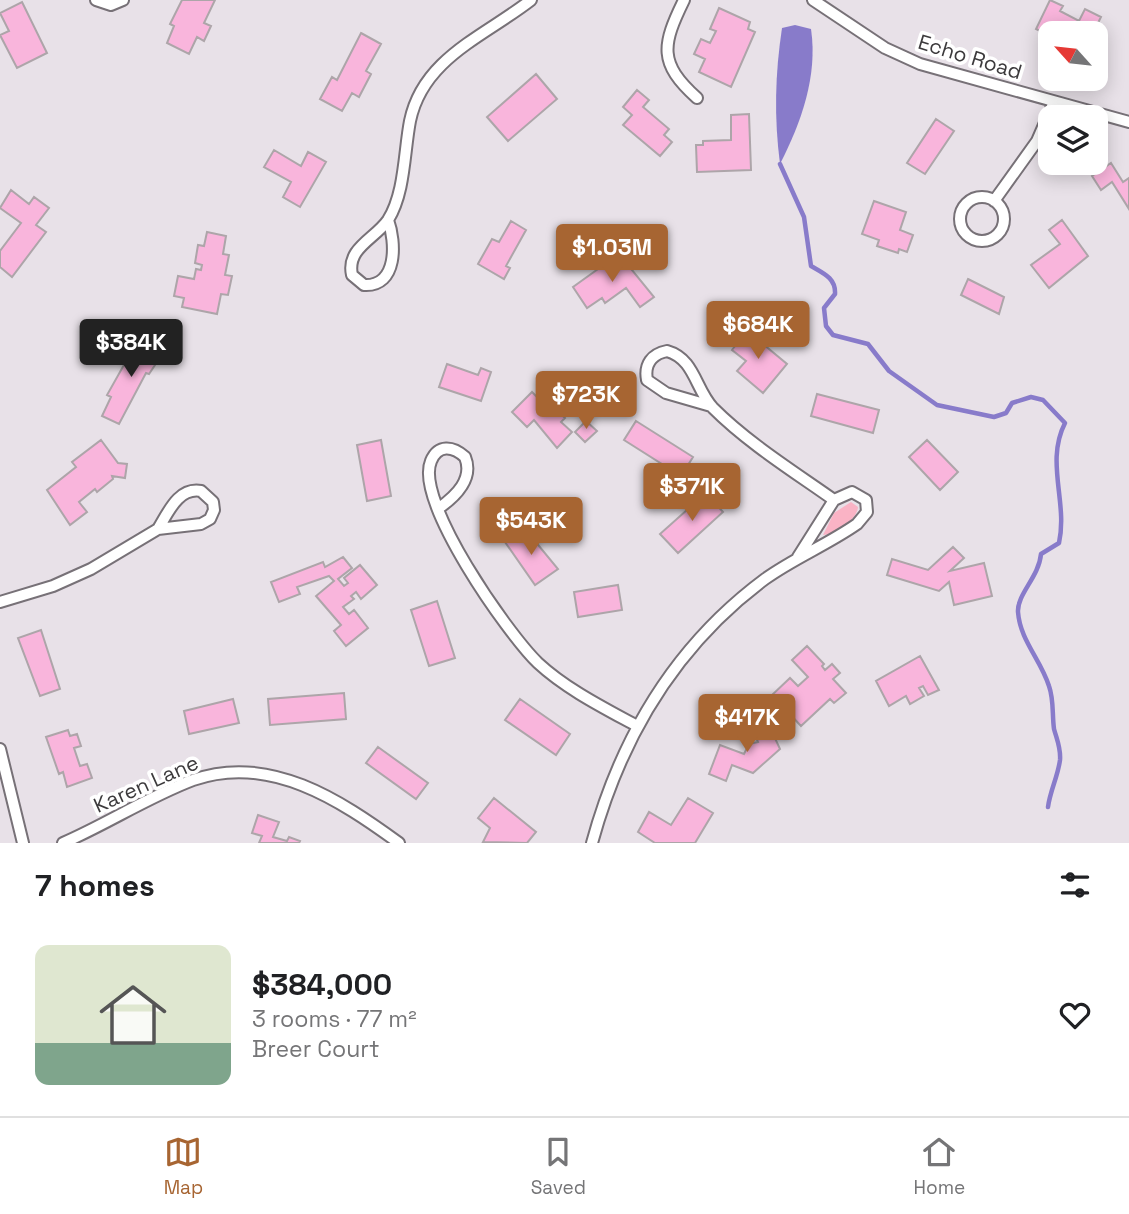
<!DOCTYPE html>
<meta charset="utf-8">
<style>
:root{--surface:#fff;--page:#f6f6f6;--text:#202124;--muted:#757577;--line:#e0e0e0;--accent:#a76532}
body{margin:0;font-family:"Space Grotesk",sans-serif;background:var(--page);color:var(--text);height:100vh;display:flex;flex-direction:column;font-size:26px;white-space:nowrap}
*{box-sizing:border-box;margin:0}
p{font-size:23px;color:var(--muted)}
.icon{flex:none;width:38px;height:38px;fill:none;stroke:currentColor;stroke-width:2;stroke-linecap:round;stroke-linejoin:round}
.map{position:relative;height:843px;overflow:hidden}
.drawer{display:flex;flex-direction:column;background:var(--surface);flex:1}
.drawer>*{flex:none}
.needle{width:46px;rotate:297deg}
.tools{position:absolute;left:1038px;top:21px;display:grid;gap:14px}
.tools a{display:grid;place-items:center;width:70px;height:70px;border-radius:14px;background:var(--surface);box-shadow:0 4px 18px #0003;font-size:35px}
.price{position:absolute;translate:-50% -60px;padding:0 16px;border-radius:7px;background:var(--accent);color:#fff;font-size:23px;line-height:46px;filter:drop-shadow(0 2px 4px #0008)}
.price::after{content:'';position:absolute;left:50%;top:42px;width:21px;height:16px;margin-left:-10px;background:inherit;clip-path:polygon(0 0,100% 0,50% 100%)}
.price.active{background:#222;color:#fff}
ul{padding:0;list-style:none}
li{display:flex;align-items:center;gap:21px;height:175px;padding:0 35px}
li+li{border-top:2px solid var(--line)}
li span{display:grid;place-items:center;flex:none;width:196px;height:140px;border-radius:14px;color:#555}
li>.icon{margin-inline-start:auto}
span .icon{width:84px;height:84px;fill:#fffc;stroke-width:1}
li b{font-size:30px}
h2{display:flex;justify-content:space-between;align-items:center;height:84px;padding:0 35px;font-size:30px}
.menu{display:flex;justify-content:space-around;align-items:center;height:98px;border-top:2px solid var(--line);background:var(--surface);font-size:19px;color:var(--muted)}
.menu a{display:grid;justify-items:center;gap:4px}
.menu .active{color:var(--accent)}
.map>svg:first-child{display:block}
.green{fill:#fab3c5}
.water{fill:#887bca}
.lines{fill:none;stroke-linecap:round;stroke-linejoin:round}
.stream{stroke:#887bca;stroke-width:4.5}
.building{fill:#f9b5dc;stroke:#ada5a9;stroke-width:2}
.street-casing{stroke:#777177;stroke-width:14}
.street{stroke:#fff;stroke-width:10}
.labels{text-anchor:middle;stroke-width:7;stroke-linejoin:round;paint-order:stroke}
.street-label{font-size:21px;fill:#3c3a3c;stroke:#fff}
</style>
<div class="map">
<svg width="1129" height="843" viewBox="0 0 1129 843">
<rect width="100%" height="100%" fill="#e8e1e8"/>
<!-- green -->
<path class="green" d="M 851,502 L 858,507 C 857,520 835,535 823,535 L 834,513 Z"/>
<!-- water -->
<path class="water" d="M 795,25 L 811,29 C 818,76 801,123 780,164 C 774,118 775,74 782,28 Z"/>
<g class="lines">
<!-- stream -->
<path class="stream" d="M 780,164 L 804,217 L 811,266 C 823,273 836,278 835,294 L 824,308 L 826,326 L 833,335 L 868,344 L 889,371 L 937,405 L 994,417 L 1006,413 L 1012,403 L 1031,397 L 1043,400 L 1065,423 C 1045,462 1068,502 1059,543 L 1041,554 C 1039,577 1017,594 1018,612 C 1020,640 1041,660 1049,686 C 1054,700 1052,714 1054,729 C 1057,740 1061,748 1060,760 C 1058,776 1050,791 1048,807"/>
</g>
<!-- building -->
<path class="building" d="M 182,0 L 215,0 L 204,23 L 211,26 L 204,41 L 197,37 L 189,54 L 167,43 L 174,26 L 170,24 Z
M 1050,0 L 1063,6 L 1060,11 L 1079,21 L 1085,9 L 1101,17 L 1093,33 L 1050,33 L 1050,36 L 1036,29 Z
M 22,2 L 47,53 L 17,68 L 0,35 L 9,31 L 0,13 Z
M 719,8 L 750,22 L 748,29 L 755,32 L 731,87 L 699,72 L 705,59 L 694,54 L 701,39 L 710,43 L 716,31 L 710,29 Z
M 361,33 L 381,44 L 366,71 L 371,74 L 359,97 L 352,93 L 342,111 L 320,99 L 332,77 L 337,80 Z
M 536,74 L 557,99 L 508,141 L 487,117 Z
M 637,90 L 649,100 L 643,107 L 669,129 L 664,135 L 672,142 L 660,156 L 623,125 L 632,115 L 623,107 Z
M 749,114 L 751,170 L 697,172 L 696,145 L 703,145 L 703,141 L 731,140 L 731,115 Z
M 936,119 L 954,131 L 925,174 L 907,163 Z
M 274,150 L 301,166 L 308,152 L 326,162 L 300,207 L 283,197 L 291,182 L 264,167 Z
M 1111,163 L 1123,182 L 1129,178 L 1129,209 L 1112,182 L 1101,190 L 1092,176 Z
M 11,190 L 29,204 L 34,197 L 49,208 L 36,225 L 46,232 L 12,277 L 0,267 L 0,251 L 21,223 L 0,208 Z
M 874,201 L 906,212 L 900,230 L 913,235 L 907,252 L 899,249 L 898,253 L 877,246 L 879,240 L 862,234 Z
M 1062,220 L 1088,256 L 1049,288 L 1031,265 L 1060,244 L 1049,230 Z
M 511,221 L 526,230 L 506,266 L 510,268 L 504,279 L 478,264 L 492,239 L 499,242 Z
M 207,232 L 226,236 L 223,254 L 229,255 L 225,275 L 232,276 L 228,295 L 221,294 L 217,314 L 182,307 L 184,298 L 174,296 L 178,276 L 194,279 L 196,269 L 201,270 L 202,265 L 195,263 L 198,245 L 204,246 Z
M 619,254 L 654,297 L 640,307 L 626,288 L 605,303 L 602,298 L 587,308 L 573,287 Z
M 968,279 L 1004,297 L 999,314 L 961,295 Z
M 750,327 L 767,340 L 763,344 L 787,364 L 763,393 L 737,371 L 746,361 L 732,350 Z
M 138,340 L 165,350 L 149,374 L 146,373 L 119,424 L 102,416 L 111,397 L 107,395 Z
M 447,364 L 478,375 L 481,368 L 491,372 L 481,401 L 439,387 Z
M 532,392 L 544,404 L 547,401 L 565,418 L 561,422 L 572,432 L 557,448 L 534,420 L 527,427 L 512,412 Z
M 817,394 L 879,410 L 873,433 L 811,416 Z
M 586,421 L 597,431 L 585,442 L 575,432 Z
M 636,421 L 693,457 L 681,476 L 624,440 Z
M 101,440 L 118,463 L 127,464 L 125,478 L 112,476 L 113,479 L 97,492 L 95,489 L 79,502 L 87,512 L 70,525 L 47,490 L 76,467 L 72,462 Z
M 381,440 L 391,496 L 367,501 L 357,445 Z
M 927,440 L 958,472 L 940,490 L 909,457 Z
M 706,493 L 723,512 L 678,553 L 660,534 Z
M 525,529 L 558,569 L 535,585 L 505,542 Z
M 953,547 L 964,558 L 950,571 L 984,563 L 992,596 L 954,605 L 949,582 L 939,591 L 887,575 L 892,559 L 928,570 Z
M 343,557 L 352,568 L 338,579 L 344,586 L 348,583 L 344,578 L 360,565 L 377,585 L 361,599 L 356,592 L 351,596 L 354,599 L 343,607 L 349,614 L 354,610 L 368,628 L 346,646 L 334,631 L 341,625 L 316,596 L 334,581 L 329,576 L 297,587 L 300,594 L 279,602 L 271,582 L 323,562 L 325,567 Z
M 618,585 L 622,610 L 578,617 L 574,592 Z
M 437,601 L 455,658 L 429,666 L 411,610 Z
M 41,630 L 60,689 L 40,696 L 18,638 Z
M 807,646 L 824,664 L 822,666 L 825,670 L 832,664 L 840,673 L 833,679 L 846,693 L 834,703 L 830,699 L 801,726 L 772,695 L 790,678 L 798,686 L 808,677 L 792,660 Z
M 920,656 L 939,690 L 928,695 L 923,686 L 919,688 L 924,696 L 910,704 L 906,696 L 889,706 L 876,681 Z
M 344,693 L 346,719 L 270,725 L 268,699 Z
M 233,699 L 239,723 L 189,734 L 184,711 Z
M 520,699 L 570,734 L 556,755 L 505,720 Z
M 767,721 L 780,749 L 753,773 L 732,765 L 726,781 L 709,774 L 720,745 L 744,754 L 749,744 L 758,742 L 752,728 Z
M 68,730 L 70,736 L 77,734 L 81,746 L 74,748 L 80,766 L 87,764 L 92,778 L 67,787 L 63,772 L 59,774 L 46,737 Z
M 378,747 L 428,783 L 416,799 L 366,763 Z
M 494,798 L 536,832 L 527,843 L 483,842 L 490,828 L 478,818 Z
M 688,798 L 713,813 L 695,843 L 655,843 L 638,832 L 649,812 L 671,825 Z
M 258,815 L 279,822 L 273,837 L 287,841 L 289,837 L 300,841 L 299,843 L 259,843 L 262,836 L 252,833 Z"/>
<g class="lines">
<!-- street casing -->
<g class="street-casing">
<path id="street" d="M 96,0 L 111,5 L 123,0
M 684,0 C 662,45 658,63 697,98
M 813,0 L 885,48 L 920,64 L 1129,122
M960 219a22 22 0 1 1 44 0a22 22 0 1 1-44 0Z
M 994,201 L 1037,141 L 1054,102
M 388,220 C 396,242 398,287 364,285 L 352,275 C 346,248 375,239 388,220 C 405,193 404,152 410,121 C 423,58 485,36 531,0
M 711,406 L 666,393 L 647,380 C 644,364 652,354 667,351 C 695,359 695,389 713,408 C 748,443 793,471 834,500
M 439,508 C 456,496 474,479 465,457 C 453,446 438,444 431,461 C 414,501 508,634 538,663 C 566,689 604,708 637,726
M 0,602 L 53,586 L 91,569 L 158,529 L 201,524 L 210,519 L 214,510 L 213,502 L 201,491 C 178,487 168,513 158,529
M 0,749 L 23,843
M 63,843 C 107,824 148,797 193,780 C 269,753 340,800 399,843
M 592,843 C 621,737 676,645 765,579 C 794,558 827,545 857,524 L 867,512 L 866,500 L 852,492 L 834,500 L 798,557"/>
</g>
<!-- street -->
<use href="#street" class="street"/>
</g>
<g class="labels">
<!-- street labels -->
<g class="street-label">
<text transform="translate(970 57) rotate(17)" y="7">Echo Road</text>
<text transform="translate(146 784) rotate(-24)" y="7">Karen Lane</text>
</g>
</g>
</svg>
<div class="tools">
<a><svg class="needle" viewBox="-14 -14 28 28"><path d="M0-13l5 13h-10z" fill="#e53935"/><path d="M0 13l5-13h-10z" fill="#757577"/></svg></a>
<a><svg class="icon" aria-label="layers" viewBox="0 0 24 24"><path d="M12 4l9 5-9 5-9-5zM3 14l9 5 9-5"/></svg></a>
</div>
<b class="price" style="left:612px;top:284px">$1.03M</b>
<b class="price" style="left:758px;top:361px">$684K</b>
<b class="price active" style="left:131px;top:379px">$384K</b>
<b class="price" style="left:586px;top:431px">$723K</b>
<b class="price" style="left:692px;top:523px">$371K</b>
<b class="price" style="left:531px;top:557px">$543K</b>
<b class="price" style="left:747px;top:754px">$417K</b>
</div>
<section class="drawer">
<h2>7 homes<svg class="icon" aria-label="filters" viewBox="0 0 24 24"><path d="M4 7h16M4 17h16"/><circle cx="9" cy="7" r="2"/><circle cx="15" cy="17" r="2"/></svg></h2>
<ul>
<li><span style="background:linear-gradient(#dfe7d0 70%,#7fa58c 0)"><svg class="icon" aria-label="home" viewBox="0 0 24 24"><path d="M3 11l9-7 9 7M6 9v11h12V9"/></svg></span><div><b>$384,000</b><p>3 rooms · 77 m²</p><p>Breer Court</p></div><svg class="icon" aria-label="heart" viewBox="0 0 24 24"><path d="M12 20l-8-8c-3-5 5-10 8-4 3-6 11-1 8 4z"/></svg></li>
</ul>
</section>
<nav class="menu">
<a class="active"><svg class="icon" aria-label="map" viewBox="0 0 24 24"><path d="M3 6l6-2 6 2 6-2v14l-6 2-6-2-6 2zM9 4v14M15 6v14"/></svg>Map</a>
<a><svg class="icon" aria-label="saved" viewBox="0 0 24 24"><path d="M7 4h10v16l-5-4-5 4z"/></svg>Saved</a>
<a><svg class="icon" aria-label="home" viewBox="0 0 24 24"><path d="M3 11l9-7 9 7M6 9v11h12V9"/></svg>Home</a>
</nav>
